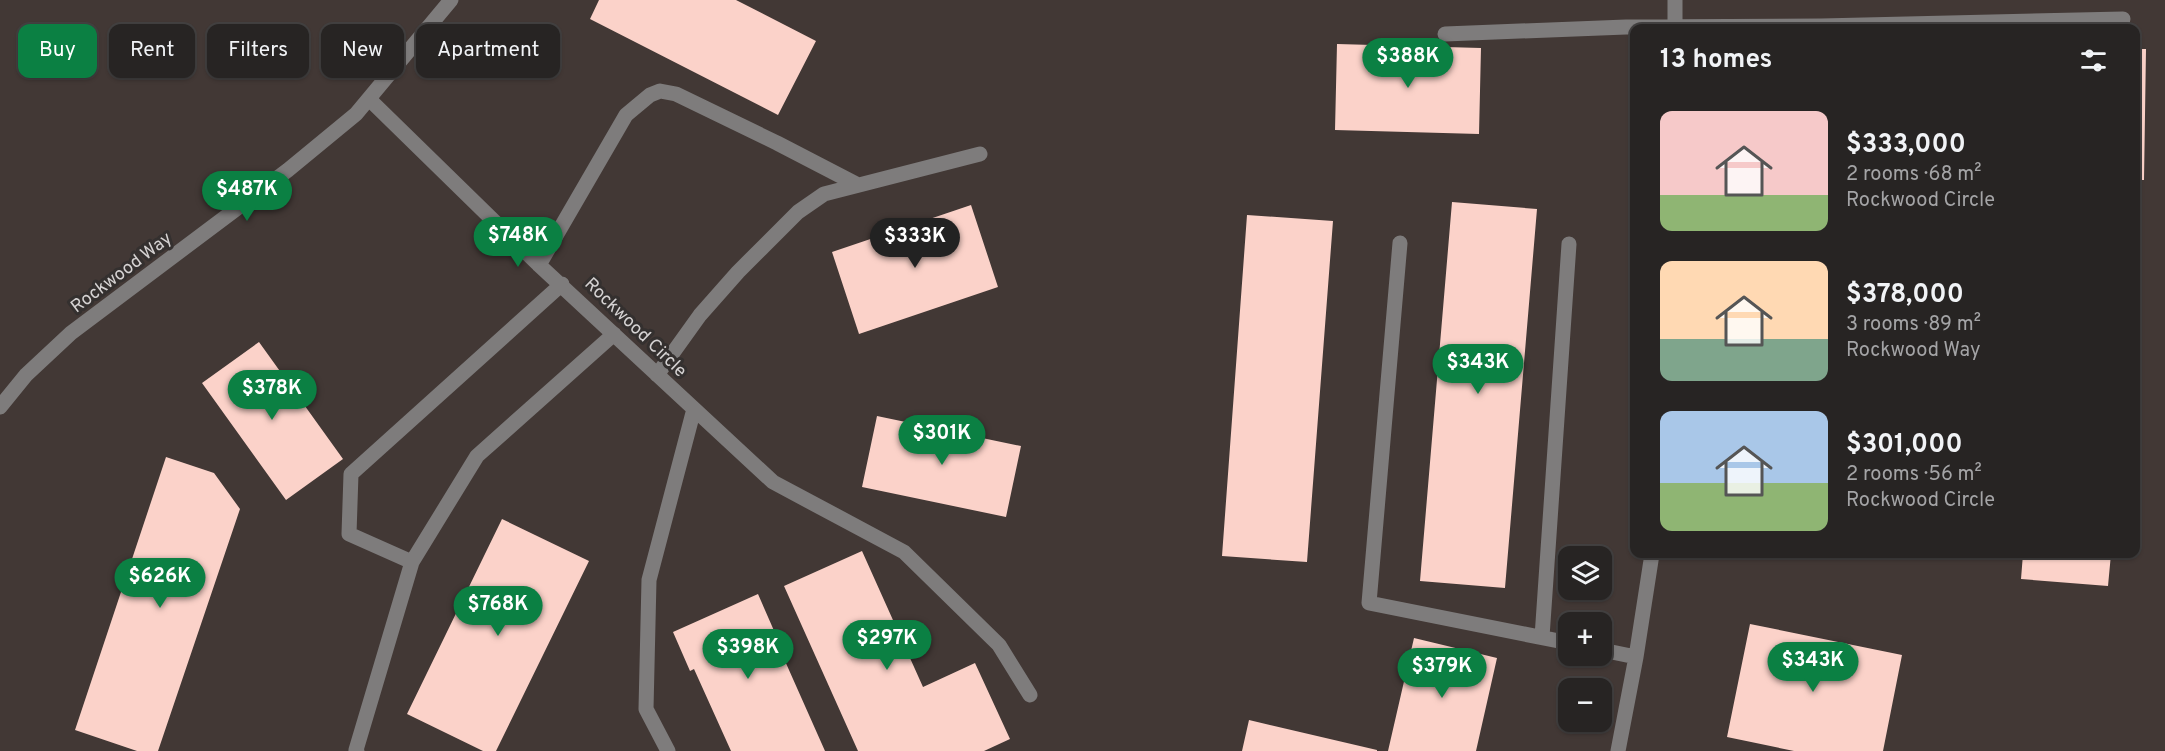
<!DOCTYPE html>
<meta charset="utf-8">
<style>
:root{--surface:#272423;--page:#333030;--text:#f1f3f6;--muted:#a4a4a6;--line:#434141;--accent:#0b8043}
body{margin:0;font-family:Overpass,sans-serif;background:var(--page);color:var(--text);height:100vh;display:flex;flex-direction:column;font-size:22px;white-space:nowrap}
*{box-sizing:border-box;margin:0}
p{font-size:20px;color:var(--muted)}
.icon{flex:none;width:33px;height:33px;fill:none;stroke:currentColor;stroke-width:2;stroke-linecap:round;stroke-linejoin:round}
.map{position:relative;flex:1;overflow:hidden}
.panel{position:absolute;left:1630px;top:24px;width:510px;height:534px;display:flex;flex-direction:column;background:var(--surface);border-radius:12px;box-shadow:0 2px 4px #0004,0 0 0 2px var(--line)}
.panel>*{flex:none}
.hud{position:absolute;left:18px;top:24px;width:570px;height:54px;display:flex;gap:12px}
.fabs{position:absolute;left:1558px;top:546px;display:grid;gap:12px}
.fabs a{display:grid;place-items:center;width:54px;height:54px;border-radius:12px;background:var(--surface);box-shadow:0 2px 4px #0004,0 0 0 2px var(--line);font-size:30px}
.price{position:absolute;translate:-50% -51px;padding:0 14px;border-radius:21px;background:var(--accent);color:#fff;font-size:20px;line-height:39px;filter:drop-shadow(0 2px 3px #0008)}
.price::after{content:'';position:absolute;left:50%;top:36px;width:18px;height:14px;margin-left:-9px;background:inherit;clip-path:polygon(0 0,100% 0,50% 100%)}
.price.current{background:#222;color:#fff}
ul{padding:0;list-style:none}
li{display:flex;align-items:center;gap:18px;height:150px;padding:0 30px}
li span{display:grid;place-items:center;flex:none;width:168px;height:120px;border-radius:12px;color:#555}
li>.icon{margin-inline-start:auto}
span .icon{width:72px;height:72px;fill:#fffc;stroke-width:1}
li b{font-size:26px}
h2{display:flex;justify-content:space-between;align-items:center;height:72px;padding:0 30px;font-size:26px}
.tag{padding:0 21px;border-radius:12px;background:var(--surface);box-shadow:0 2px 4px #0004,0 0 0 2px var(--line);font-size:21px;line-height:54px}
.tag.current{background:var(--accent);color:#fff}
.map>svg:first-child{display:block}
.built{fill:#423835;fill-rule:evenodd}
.building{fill:#fbd2c9}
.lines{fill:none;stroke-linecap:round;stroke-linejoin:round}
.minor{stroke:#7e7c7c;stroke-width:15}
.labels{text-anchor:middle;stroke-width:6;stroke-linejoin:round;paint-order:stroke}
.street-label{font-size:18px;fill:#d5d2d2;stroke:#34302f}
</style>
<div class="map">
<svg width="2165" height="751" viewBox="0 0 2165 751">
<rect width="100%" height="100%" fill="#34302f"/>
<!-- built -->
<path class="built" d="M 0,0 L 2165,0 L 2165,751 L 0,751 ZM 1635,28 L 2136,28 L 2136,554 L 1635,554 ZM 1569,556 L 1602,556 L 1602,590 L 1569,590 ZM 1569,622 L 1602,622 L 1602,656 L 1569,656 ZM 1569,688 L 1602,688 L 1602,722 L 1569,722 Z"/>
<!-- building -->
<path class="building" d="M 599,0 L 736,0 L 816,41 L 778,115 L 590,19 Z
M 1337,44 L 1481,48 L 1479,134 L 1335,130 Z
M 2136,49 L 2146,49 L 2144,180 L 2136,180 Z
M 1452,202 L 1537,209 L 1505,588 L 1420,581 Z
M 971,205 L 998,287 L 859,334 L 832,252 Z
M 1247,215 L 1333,221 L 1307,562 L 1222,556 Z
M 259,342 L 343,459 L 286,500 L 202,383 Z
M 877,416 L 1021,446 L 1006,517 L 862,487 Z
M 166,457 L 214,473 L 240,509 L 158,751 L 137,751 L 75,730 Z
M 502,519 L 589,561 L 496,751 L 483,751 L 407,714 Z
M 862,551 L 923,687 L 975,663 L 1010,739 L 984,751 L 858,751 L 784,586 Z
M 2023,554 L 2111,554 L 2108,586 L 2021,579 Z
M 758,594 L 775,633 L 773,634 L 825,751 L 731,751 L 694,669 L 690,671 L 673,632 Z
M 1750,624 L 1902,655 L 1883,751 L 1794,751 L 1727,737 Z
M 1414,638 L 1497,658 L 1476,751 L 1388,751 Z
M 1249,720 L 1377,750 L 1377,751 L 1242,751 Z"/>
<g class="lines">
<!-- minor -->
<path class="minor" d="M 1675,28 L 1675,0
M 1445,34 L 1626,27 L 1821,26 L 2123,19
M 369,99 L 539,265 L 773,482 L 904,552 L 999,645 L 1030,695
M 1400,243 L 1369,603 L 1569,643
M 539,265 L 626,115 L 650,95 L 660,91 L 676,94 L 777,143 L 858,185
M 657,375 L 700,315 L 738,272 L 798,212 L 824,194 L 980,154
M 0,407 L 26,375 L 71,333 L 288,170 L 356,114 L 451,0
M 412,562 L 349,534 L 351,474 L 562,284
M 1542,637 L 1569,244
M 1602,650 L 1636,657
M 357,751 L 356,750 L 412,562 L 477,456 L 614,334
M 668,751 L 646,709 L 649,580 L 694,409
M 1618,751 L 1636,657 L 1652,554"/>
</g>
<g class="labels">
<!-- street labels -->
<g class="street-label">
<text transform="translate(121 272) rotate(-37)" y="6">Rockwood Way</text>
<text transform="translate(636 327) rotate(44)" y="6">Rockwood Circle</text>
</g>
</g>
</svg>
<div class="fabs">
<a><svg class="icon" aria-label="layers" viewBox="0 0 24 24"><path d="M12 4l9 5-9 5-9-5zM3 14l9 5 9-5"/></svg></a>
<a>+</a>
<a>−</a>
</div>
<b class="price" style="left:1408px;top:89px">$388K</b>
<b class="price" style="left:247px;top:222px">$487K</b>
<b class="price" style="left:518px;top:268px">$748K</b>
<b class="price current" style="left:915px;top:269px">$333K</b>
<b class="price" style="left:1478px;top:395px">$343K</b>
<b class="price" style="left:272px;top:421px">$378K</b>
<b class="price" style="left:942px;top:466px">$301K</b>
<b class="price" style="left:160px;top:609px">$626K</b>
<b class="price" style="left:498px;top:637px">$768K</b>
<b class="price" style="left:887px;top:671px">$297K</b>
<b class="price" style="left:748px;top:680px">$398K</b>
<b class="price" style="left:1813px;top:693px">$343K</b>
<b class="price" style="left:1442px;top:699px">$379K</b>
<div class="hud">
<a class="tag current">Buy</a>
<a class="tag">Rent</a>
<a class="tag">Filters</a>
<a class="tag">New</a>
<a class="tag">Apartment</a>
</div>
<section class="panel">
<h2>13 homes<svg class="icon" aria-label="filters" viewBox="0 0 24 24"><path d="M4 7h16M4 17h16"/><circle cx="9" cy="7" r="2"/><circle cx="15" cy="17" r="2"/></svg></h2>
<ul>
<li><span style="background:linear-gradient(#f6c9c9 70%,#8fb573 0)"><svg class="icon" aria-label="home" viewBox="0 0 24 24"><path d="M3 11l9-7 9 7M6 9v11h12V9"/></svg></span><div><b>$333,000</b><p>2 rooms · 68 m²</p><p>Rockwood Circle</p></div></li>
<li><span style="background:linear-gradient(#ffd9b3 65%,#7fa58c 0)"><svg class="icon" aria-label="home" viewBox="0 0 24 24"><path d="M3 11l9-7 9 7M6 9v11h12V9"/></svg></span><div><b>$378,000</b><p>3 rooms · 89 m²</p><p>Rockwood Way</p></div></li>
<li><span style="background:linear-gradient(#a9c7e8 60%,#8fb573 0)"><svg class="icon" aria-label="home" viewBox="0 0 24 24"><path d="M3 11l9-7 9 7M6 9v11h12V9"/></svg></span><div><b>$301,000</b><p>2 rooms · 56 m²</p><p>Rockwood Circle</p></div></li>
</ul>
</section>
</div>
